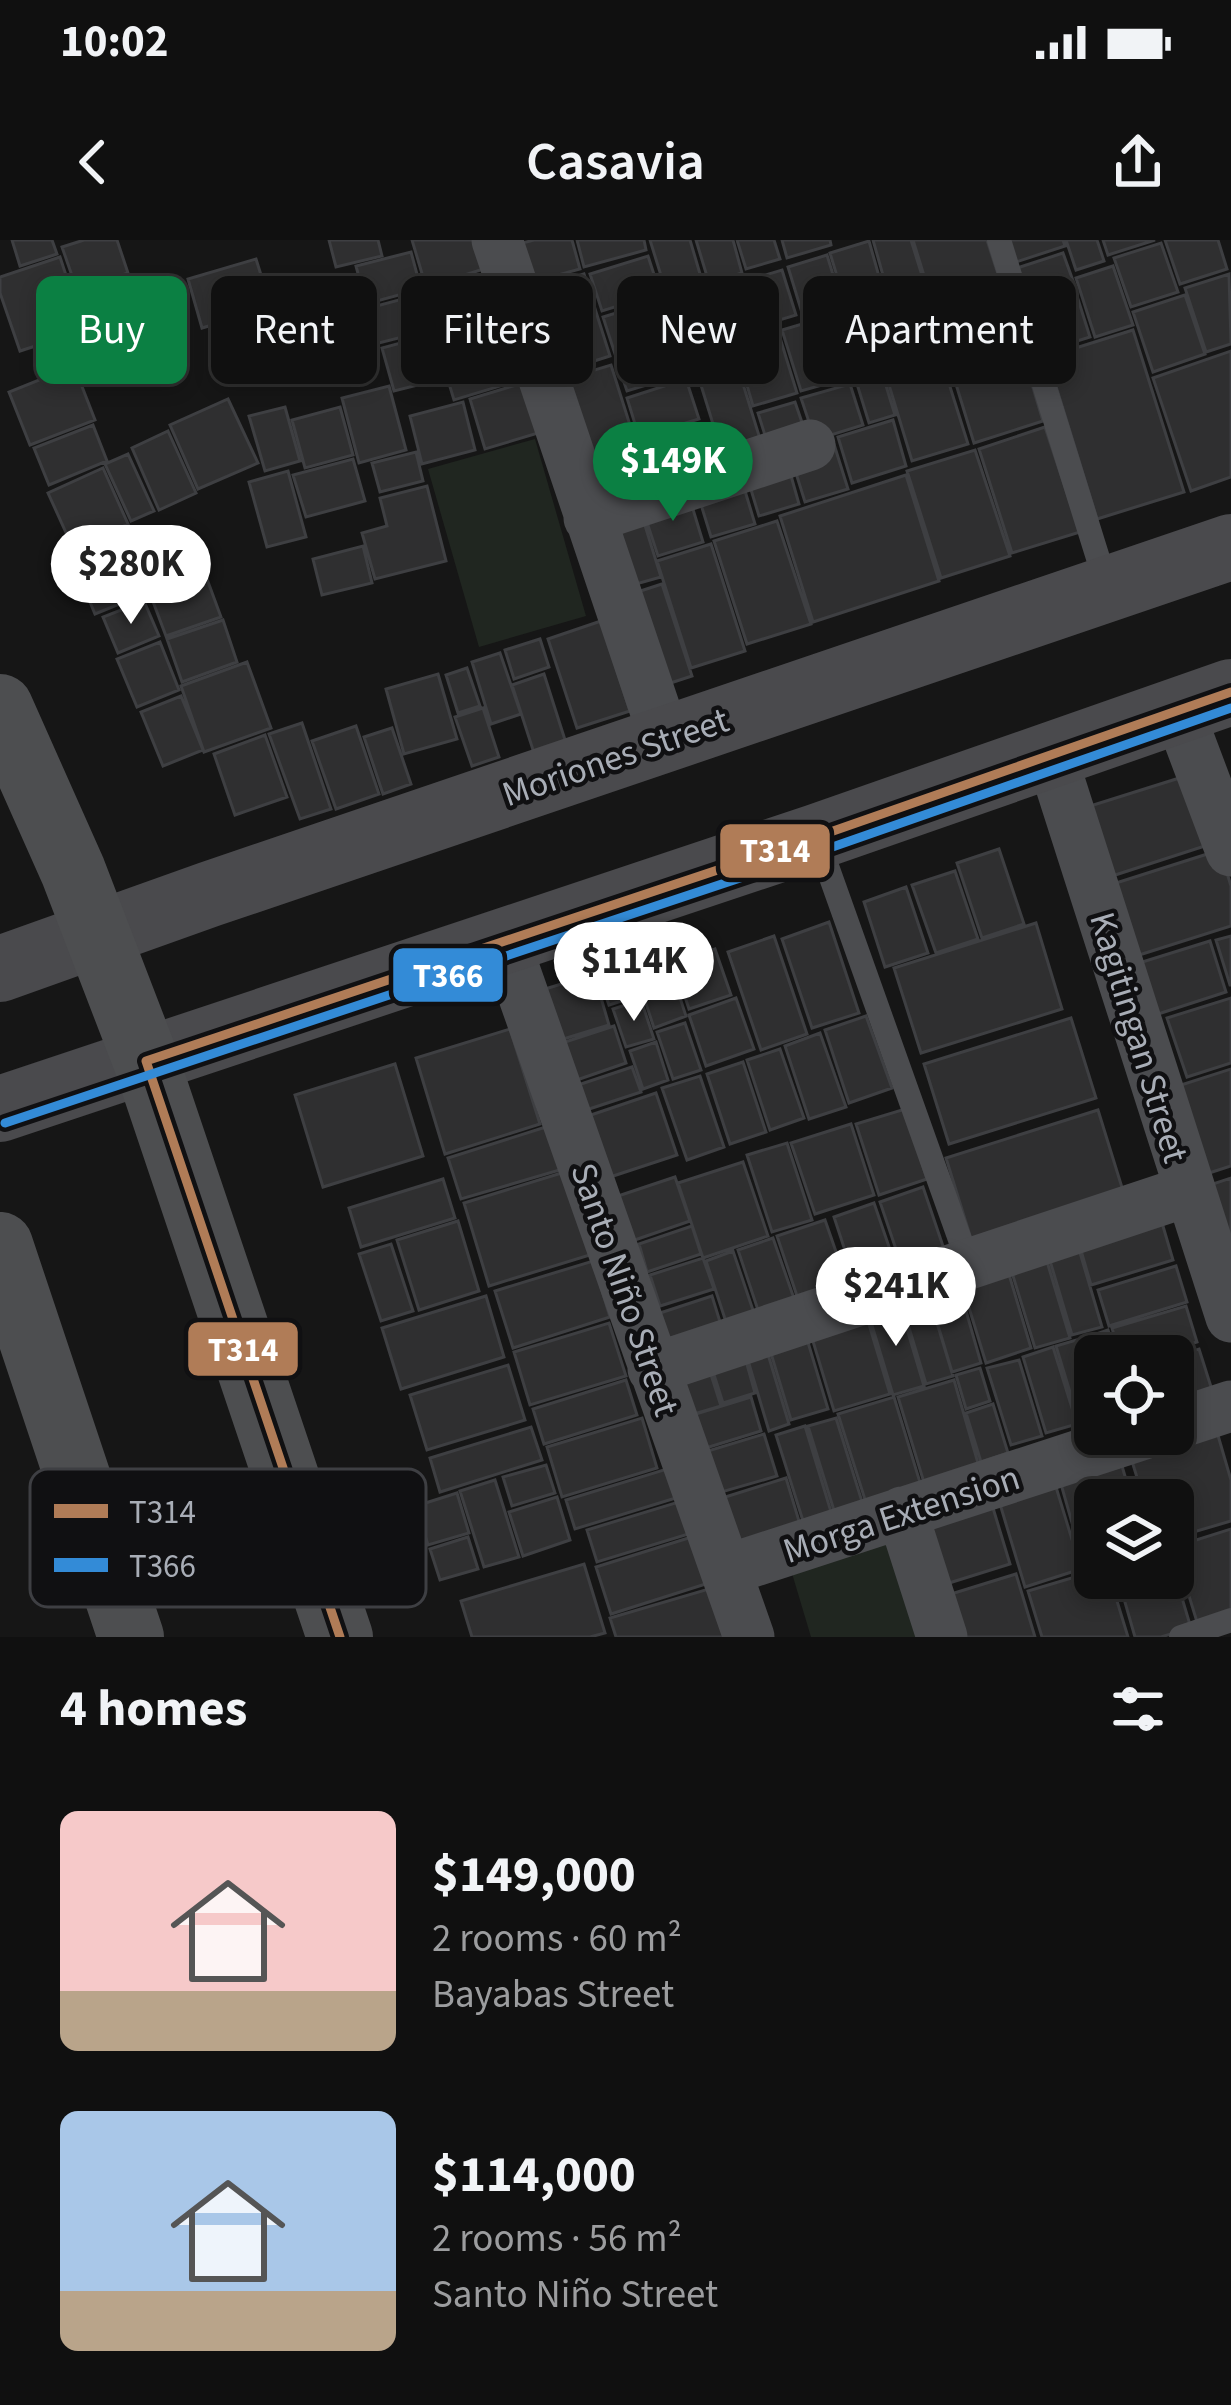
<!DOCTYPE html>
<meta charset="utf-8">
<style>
:root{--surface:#101010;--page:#191919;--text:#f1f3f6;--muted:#9c9d9f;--line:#303030;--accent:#0b8043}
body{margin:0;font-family:"Source Sans 3",sans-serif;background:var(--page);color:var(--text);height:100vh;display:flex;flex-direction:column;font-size:45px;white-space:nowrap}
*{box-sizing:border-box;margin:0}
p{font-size:39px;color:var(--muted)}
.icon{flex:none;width:66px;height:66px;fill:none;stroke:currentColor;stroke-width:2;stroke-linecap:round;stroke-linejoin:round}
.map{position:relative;height:1397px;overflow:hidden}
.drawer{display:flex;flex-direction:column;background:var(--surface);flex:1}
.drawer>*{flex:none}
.banner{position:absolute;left:36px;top:36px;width:1161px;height:108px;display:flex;gap:24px}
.tools{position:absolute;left:1074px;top:1095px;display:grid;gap:24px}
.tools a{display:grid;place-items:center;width:120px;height:120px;border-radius:18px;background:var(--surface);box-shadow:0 6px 18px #0003,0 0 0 3px var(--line);font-size:60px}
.price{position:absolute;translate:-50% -102px;padding:0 27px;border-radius:42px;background:#fff;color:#222;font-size:39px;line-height:78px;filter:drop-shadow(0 3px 6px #0008)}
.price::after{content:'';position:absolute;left:50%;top:72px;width:36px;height:27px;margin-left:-18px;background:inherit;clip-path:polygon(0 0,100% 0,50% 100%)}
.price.selected{background:var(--accent);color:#fff}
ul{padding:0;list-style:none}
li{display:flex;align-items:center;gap:36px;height:300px;padding:0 60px}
li span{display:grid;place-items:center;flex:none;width:336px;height:240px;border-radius:18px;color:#555}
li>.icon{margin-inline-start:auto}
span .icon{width:144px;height:144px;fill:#fffc;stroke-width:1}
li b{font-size:51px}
h2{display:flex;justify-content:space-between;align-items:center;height:144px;padding:0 60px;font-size:51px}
.chip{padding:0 42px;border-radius:18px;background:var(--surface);box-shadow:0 6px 18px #0003,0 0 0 3px var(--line);font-size:42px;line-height:108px}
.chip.selected{background:var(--accent);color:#fff}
.status{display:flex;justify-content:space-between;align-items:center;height:84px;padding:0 60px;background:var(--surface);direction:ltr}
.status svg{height:33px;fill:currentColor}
header{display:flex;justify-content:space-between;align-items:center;height:156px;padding:0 60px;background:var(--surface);font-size:54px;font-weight:600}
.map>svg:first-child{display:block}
.green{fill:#202620}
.building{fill:#2f2f30;stroke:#3e3f42;stroke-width:3}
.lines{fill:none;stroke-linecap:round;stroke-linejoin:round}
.lane{stroke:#4b4c4f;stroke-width:24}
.street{stroke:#4b4c4f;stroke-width:51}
.secondary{stroke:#4a4a4d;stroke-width:66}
.highway{stroke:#4d4e50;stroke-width:66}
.bus-1-casing{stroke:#101012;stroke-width:18}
.bus-2-casing{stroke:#101012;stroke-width:18}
.bus-1{stroke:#b07c57;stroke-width:9}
.bus-2{stroke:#338bd7;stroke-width:9}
.labels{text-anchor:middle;stroke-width:9;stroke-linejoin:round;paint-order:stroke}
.street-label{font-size:36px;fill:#a8adb6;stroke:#101012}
.key{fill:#101012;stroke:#3e3f43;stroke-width:3}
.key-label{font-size:33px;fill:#a8adb6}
.line-badge{stroke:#101012;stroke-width:4.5}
.badge-label{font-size:33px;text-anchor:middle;font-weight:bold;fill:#fff}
</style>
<div class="status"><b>10:02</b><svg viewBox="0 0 49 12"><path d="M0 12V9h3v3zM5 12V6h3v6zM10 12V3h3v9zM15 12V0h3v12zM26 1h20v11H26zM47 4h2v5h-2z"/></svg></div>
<header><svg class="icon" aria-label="back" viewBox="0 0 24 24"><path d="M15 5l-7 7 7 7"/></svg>Casavia<svg class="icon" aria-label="share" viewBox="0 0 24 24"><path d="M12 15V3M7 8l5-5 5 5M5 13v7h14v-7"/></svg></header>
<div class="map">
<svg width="1231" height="1397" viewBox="0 0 1231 1397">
<rect width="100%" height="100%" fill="#161616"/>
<!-- green -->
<path class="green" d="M 535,199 L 586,376 L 479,407 L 428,229 Z
M 902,1297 L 932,1397 L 811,1397 L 791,1330 Z"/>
<!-- building -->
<path class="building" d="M 12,0 L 52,0 L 57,14 L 20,26 Z
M 84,0 L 117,0 L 128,33 L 77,50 L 62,7 Z
M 329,0 L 378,0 L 382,16 L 336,27 Z
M 412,0 L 479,0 L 487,28 L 426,47 Z
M 534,0 L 572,0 L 580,29 L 518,46 L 507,7 Z
M 577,0 L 644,0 L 646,10 L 584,27 Z
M 650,0 L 690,0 L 703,44 L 667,55 Z
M 696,0 L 733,0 L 742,33 L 709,43 Z
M 737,0 L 774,0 L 780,19 L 746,29 Z
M 782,0 L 830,0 L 831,5 L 787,18 Z
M 873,0 L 911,0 L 924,42 L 888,53 Z
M 913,0 L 987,0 L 998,34 L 930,55 Z
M 1009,0 L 1063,0 L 1065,6 L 1016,22 Z
M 1066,0 L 1097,0 L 1104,21 L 1076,30 Z
M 1103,0 L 1155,0 L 1108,15 Z
M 1165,0 L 1218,0 L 1227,29 L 1180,44 Z
M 869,1 L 884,54 L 846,66 L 830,13 Z
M 1161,3 L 1178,52 L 1131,67 L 1114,18 Z
M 411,12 L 421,49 L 366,64 L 356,26 Z
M 1063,13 L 1076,49 L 1030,64 L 1017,28 Z
M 827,15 L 842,64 L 803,76 L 788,27 Z
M 648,16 L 660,53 L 602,71 L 590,34 Z
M 60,17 L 84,90 L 20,111 L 0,53 L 0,37 Z
M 256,19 L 271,67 L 202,88 L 188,39 Z
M 1113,26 L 1133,85 L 1095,97 L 1076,38 Z
M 782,30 L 796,75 L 726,96 L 712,51 Z
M 492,33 L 503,68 L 438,88 L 427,52 Z
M 584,34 L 610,116 L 553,134 L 527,52 Z
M 1229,34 L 1231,104 L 1206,112 L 1185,48 Z
M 998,41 L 1011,78 L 942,99 L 930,62 Z
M 919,49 L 937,111 L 863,133 L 844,73 Z
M 705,53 L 717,92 L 679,104 L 668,64 Z
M 421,54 L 430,90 L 379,103 L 369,68 Z
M 1185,55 L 1205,114 L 1153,132 L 1133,72 Z
M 1077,56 L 1090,97 L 1042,112 L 1029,72 Z
M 655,61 L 667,98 L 615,114 L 603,77 Z
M 365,68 L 376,110 L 312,126 L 302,84 Z
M 839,73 L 858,135 L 801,151 L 782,90 Z
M 501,74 L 520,140 L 454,160 L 434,94 Z
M 1014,84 L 1043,181 L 974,203 L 944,105 Z
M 777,88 L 797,153 L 753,166 L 734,101 Z
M 1133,90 L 1184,252 L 1097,279 L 1047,117 Z
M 430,95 L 442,139 L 394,151 L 382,108 Z
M 720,97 L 730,128 L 695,139 L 686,108 Z
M 673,101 L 683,134 L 627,151 L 616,119 Z
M 1231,111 L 1231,237 L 1191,251 L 1153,138 Z
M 941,118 L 968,204 L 912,221 L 886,135 Z
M 611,125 L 635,201 L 581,217 L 558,141 Z
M 74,126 L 95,180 L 30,205 L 9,152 Z
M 739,131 L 765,215 L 726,226 L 700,142 Z
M 883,136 L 895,175 L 869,183 L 857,144 Z
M 686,139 L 699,179 L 639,197 L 627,158 Z
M 523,143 L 538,193 L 485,209 L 470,159 Z
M 850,144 L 863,185 L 815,200 L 801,158 Z
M 389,146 L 406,210 L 359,223 L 342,158 Z
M 228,159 L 258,223 L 198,249 L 170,185 Z
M 463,162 L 475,210 L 422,224 L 410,176 Z
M 795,162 L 808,200 L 770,211 L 758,173 Z
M 285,167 L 300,221 L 265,231 L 249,176 Z
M 340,167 L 353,215 L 305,228 L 292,180 Z
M 893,180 L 906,226 L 852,243 L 838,197 Z
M 705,184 L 720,231 L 658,251 L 643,203 Z
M 93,185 L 107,221 L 49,245 L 34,208 Z
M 1045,187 L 1080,292 L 1012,313 L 979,209 Z
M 168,191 L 196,253 L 159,270 L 132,208 Z
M 833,201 L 848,249 L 805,262 L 790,214 Z
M 638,207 L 652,252 L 598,268 L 584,224 Z
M 975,210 L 1010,316 L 941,338 L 907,231 Z
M 416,212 L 423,241 L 380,252 L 372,223 Z
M 128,214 L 154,271 L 131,281 L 105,224 Z
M 786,218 L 799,264 L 759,276 L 745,230 Z
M 353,219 L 365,261 L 306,277 L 293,235 Z
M 103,228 L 128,284 L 73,308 L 48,253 Z
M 288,231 L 306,297 L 267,307 L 249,242 Z
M 739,231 L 755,284 L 711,297 L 695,245 Z
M 906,235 L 939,341 L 813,382 L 780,276 Z
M 427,246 L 446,321 L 375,339 L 362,293 L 387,286 L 380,258 Z
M 688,253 L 703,302 L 658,316 L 642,267 Z
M 639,266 L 661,337 L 622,348 L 600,279 Z
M 777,281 L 811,384 L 747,404 L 714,301 Z
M 125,292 L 149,352 L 95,374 L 70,314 Z
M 711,304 L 745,411 L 691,428 L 657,321 Z
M 363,306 L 372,343 L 322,355 L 313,319 Z
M 207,339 L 221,377 L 166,396 L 152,359 Z
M 662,344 L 692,436 L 652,449 L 622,357 Z
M 144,361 L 159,396 L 118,413 L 103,377 Z
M 223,380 L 237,422 L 182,442 L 167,399 Z
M 601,381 L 630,471 L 577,488 L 548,399 Z
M 540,399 L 549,427 L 514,439 L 505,410 Z
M 160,402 L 179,450 L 137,467 L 117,419 Z
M 500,413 L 521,474 L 491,484 L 472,422 Z
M 247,422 L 271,488 L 204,512 L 181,446 Z
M 467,428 L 480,466 L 458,473 L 446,435 Z
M 438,434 L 457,499 L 404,514 L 386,449 Z
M 544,434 L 566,503 L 534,513 L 512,445 Z
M 181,456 L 203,510 L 163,526 L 141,472 Z
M 483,468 L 499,517 L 472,526 L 455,477 Z
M 302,483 L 331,569 L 300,579 L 269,494 Z
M 356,486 L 379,554 L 336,569 L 312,501 Z
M 392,488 L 411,544 L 383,554 L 364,497 Z
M 265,495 L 287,557 L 235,575 L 214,514 Z
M 1189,535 L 1211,604 L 1109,637 L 1087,567 Z
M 999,609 L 1024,684 L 982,698 L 957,623 Z
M 1220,610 L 1231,646 L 1231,686 L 1139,715 L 1116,643 Z
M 955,631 L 978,699 L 936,713 L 912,645 Z
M 906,647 L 928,713 L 885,727 L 864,662 Z
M 829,682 L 859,773 L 812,788 L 782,699 Z
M 1036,683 L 1062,769 L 921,813 L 894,728 Z
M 774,696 L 807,794 L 761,810 L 728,712 Z
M 1231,696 L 1231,745 L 1230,745 L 1216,700 Z
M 1210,701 L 1226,752 L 1155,775 L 1139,723 Z
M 715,709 L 731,755 L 689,769 L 674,723 Z
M 665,712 L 686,776 L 654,788 L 633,724 Z
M 631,728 L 640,755 L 609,765 L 600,739 Z
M 594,734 L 609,785 L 560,800 L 545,749 Z
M 736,758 L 754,809 L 706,826 L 689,775 Z
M 1231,758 L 1231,823 L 1187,837 L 1167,778 Z
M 641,760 L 654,799 L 626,807 L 613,769 Z
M 866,776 L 892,848 L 849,863 L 825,790 Z
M 1071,778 L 1096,858 L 949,904 L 924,824 Z
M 685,783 L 701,830 L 673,839 L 657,792 Z
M 614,786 L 626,823 L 571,842 L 559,804 Z
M 510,789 L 540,884 L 445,914 L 416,818 Z
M 820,793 L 846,867 L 809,879 L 785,806 Z
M 656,802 L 668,840 L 643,849 L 630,811 Z
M 780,809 L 804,878 L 770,890 L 747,820 Z
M 743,822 L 766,892 L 730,904 L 707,834 Z
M 395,824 L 423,916 L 323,947 L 295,855 Z
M 632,827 L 641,852 L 583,871 L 575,846 Z
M 1231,829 L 1231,926 L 1209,933 L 1181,845 Z
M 700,836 L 724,907 L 687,920 L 662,848 Z
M 656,853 L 677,915 L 607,938 L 585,877 Z
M 905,869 L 927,939 L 879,955 L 856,884 Z
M 1098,870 L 1124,954 L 972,1002 L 946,918 Z
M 851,884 L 874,955 L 815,974 L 791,903 Z
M 549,886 L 563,929 L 461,959 L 448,918 Z
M 787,903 L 812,980 L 772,992 L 747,915 Z
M 743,922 L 768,996 L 703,1018 L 678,943 Z
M 568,931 L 593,1014 L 489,1046 L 464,963 Z
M 675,937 L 690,981 L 629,1002 L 615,957 Z
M 1231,938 L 1231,1013 L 1207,946 Z
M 443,939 L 455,978 L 361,1007 L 349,968 Z
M 923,947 L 946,1015 L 903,1030 L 880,962 Z
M 874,963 L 898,1033 L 857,1047 L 834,977 Z
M 1160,976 L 1173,1020 L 1091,1045 L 1078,1000 Z
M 825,980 L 849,1049 L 800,1065 L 777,996 Z
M 458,981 L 479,1051 L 419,1070 L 397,1000 Z
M 692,986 L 701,1014 L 647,1032 L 639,1004 Z
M 773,998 L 798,1070 L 762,1082 L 738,1010 Z
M 391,1004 L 413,1071 L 381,1081 L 359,1014 Z
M 1078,1006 L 1102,1087 L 1072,1095 L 1048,1014 Z
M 733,1011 L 758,1085 L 730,1094 L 706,1021 Z
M 1045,1015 L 1070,1098 L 1035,1108 L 1010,1026 Z
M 703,1018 L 714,1049 L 660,1066 L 650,1035 Z
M 593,1021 L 610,1077 L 513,1108 L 495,1051 Z
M 1176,1026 L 1187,1062 L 1109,1086 L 1098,1050 Z
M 1008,1031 L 1031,1108 L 986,1123 L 962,1045 Z
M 958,1043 L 981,1123 L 952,1132 L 928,1052 Z
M 928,1053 L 953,1136 L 926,1144 L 901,1061 Z
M 486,1056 L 504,1117 L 401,1149 L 382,1088 Z
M 712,1056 L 725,1098 L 674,1114 L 660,1073 Z
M 899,1062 L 924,1146 L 893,1155 L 868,1072 Z
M 1186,1066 L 1197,1102 L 1152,1116 L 1120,1116 L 1112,1088 Z
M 865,1071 L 890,1154 L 834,1171 L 809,1088 Z
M 609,1083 L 626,1136 L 530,1165 L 514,1112 Z
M 804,1089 L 828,1169 L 791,1180 L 767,1100 Z
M 1108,1090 L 1116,1116 L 1095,1116 L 1095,1130 L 1085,1098 Z
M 1083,1098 L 1095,1138 L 1095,1180 L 1080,1185 L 1056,1106 Z
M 764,1101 L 789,1184 L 769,1191 L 744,1107 Z
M 1053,1107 L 1077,1184 L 1046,1193 L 1023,1117 Z
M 1199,1109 L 1212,1150 L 1173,1162 L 1173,1117 Z
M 743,1110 L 755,1153 L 723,1163 L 709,1119 Z
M 1019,1120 L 1042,1196 L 1011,1205 L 987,1128 Z
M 707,1122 L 721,1166 L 684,1177 L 671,1133 Z
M 508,1125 L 525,1180 L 427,1210 L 410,1155 Z
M 980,1128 L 990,1161 L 966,1169 L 956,1135 Z
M 626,1140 L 637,1175 L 544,1204 L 533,1169 Z
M 954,1140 L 980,1230 L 925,1246 L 898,1157 Z
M 751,1157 L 761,1191 L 696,1211 L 686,1177 Z
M 894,1157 L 922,1249 L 867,1266 L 838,1174 Z
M 993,1164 L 1008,1213 L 981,1222 L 966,1173 Z
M 642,1178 L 657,1228 L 562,1257 L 547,1207 Z
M 836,1178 L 864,1268 L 836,1277 L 808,1186 Z
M 805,1186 L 832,1275 L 804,1284 L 776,1195 Z
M 531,1187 L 542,1220 L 440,1252 L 430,1218 Z
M 1217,1192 L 1231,1240 L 1231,1281 L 1173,1298 L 1173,1260 L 1144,1260 L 1131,1218 Z
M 764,1194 L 777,1236 L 711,1255 L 698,1214 Z
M 546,1225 L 555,1253 L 512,1266 L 503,1237 Z
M 1122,1226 L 1132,1260 L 1095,1260 L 1095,1322 L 1084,1325 L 1061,1244 Z
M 670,1228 L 679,1257 L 575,1289 L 566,1260 Z
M 786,1238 L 802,1291 L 738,1310 L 722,1258 Z
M 495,1240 L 519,1317 L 484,1327 L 460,1251 Z
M 1056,1247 L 1081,1329 L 1025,1347 L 1000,1264 Z
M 457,1253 L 469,1293 L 428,1305 L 416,1266 Z
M 557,1257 L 570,1300 L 523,1316 L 509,1272 Z
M 685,1260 L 695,1292 L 597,1322 L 587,1290 Z
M 993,1268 L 1010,1324 L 933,1348 L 916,1291 Z
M 1231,1289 L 1231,1372 L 1197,1382 L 1174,1307 Z
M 698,1295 L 712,1342 L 611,1374 L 596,1327 Z
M 468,1297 L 478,1329 L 440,1340 L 430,1309 Z
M 584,1324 L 605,1393 L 590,1397 L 472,1397 L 461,1361 Z
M 1173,1328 L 1191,1388 L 1161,1397 L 1135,1397 L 1118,1338 L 1173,1338 Z
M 1095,1331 L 1095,1338 L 1110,1338 L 1128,1397 L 1042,1397 L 1028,1351 Z
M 1016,1334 L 1035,1397 L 950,1397 L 938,1358 Z
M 712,1348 L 727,1397 L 616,1397 L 610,1378 Z"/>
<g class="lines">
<!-- lane -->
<path class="lane" d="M 999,0 L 1107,347
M 818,601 L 968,1022
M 1181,1397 L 1231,1380"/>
<!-- street -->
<path class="street" d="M 497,0 L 665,499
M 589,278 L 810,205
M 1178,470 L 1231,611
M 1051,515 L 1231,1077
M 504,700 L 749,1397
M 653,1129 L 1188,951
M 1173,1185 L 1231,1166
M 902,1272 L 942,1397
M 727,1330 L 1144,1194"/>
<!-- secondary -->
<path class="secondary" d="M 0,729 L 210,654 L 1231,307
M 0,869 L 816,597 L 1231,452"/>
<!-- highway -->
<path class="highway" d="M 0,467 L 73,631 L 146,821 L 340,1397
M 0,1005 L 131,1397"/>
<!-- bus-1 casing -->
<g class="bus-1-casing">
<path id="bus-1" d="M 146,821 L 816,597 L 1231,452
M 146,821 L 340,1397"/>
</g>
<!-- bus-2 casing -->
<g class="bus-2-casing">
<path id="bus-2" d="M 5,883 L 821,611 L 1231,468"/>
</g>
<!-- bus-1 -->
<use href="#bus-1" class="bus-1"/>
<!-- bus-2 -->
<use href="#bus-2" class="bus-2"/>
</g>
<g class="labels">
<!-- street labels -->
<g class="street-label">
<text transform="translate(615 516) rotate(-19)" y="13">Moriones Street</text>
<text transform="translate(1140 797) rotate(73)" y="13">Kagitingan Street</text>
<text transform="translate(626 1049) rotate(71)" y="13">Santo Niño Street</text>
<text transform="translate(901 1273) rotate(-18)" y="13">Morga Extension</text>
</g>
</g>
<!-- legend -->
<rect x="30" y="1229" width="396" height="138" rx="18" class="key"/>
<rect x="54" y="1264" width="54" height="14" fill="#b07c57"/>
<rect x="54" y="1318" width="54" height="14" fill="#338bd7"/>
<g class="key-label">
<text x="129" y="1283">T314</text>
<text x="129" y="1337">T366</text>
</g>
<g class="line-badge">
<rect x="718" y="582" width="114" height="58" rx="12" fill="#b07c57"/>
<rect x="391" y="706" width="114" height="58" rx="12" fill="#338bd7"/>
<rect x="186" y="1080" width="114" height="58" rx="12" fill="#b07c57"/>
</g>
<g class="badge-label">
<text x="775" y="622">T314</text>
<text x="448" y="747">T366</text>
<text x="243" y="1121">T314</text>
</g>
</svg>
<div class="tools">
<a><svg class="icon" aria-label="locate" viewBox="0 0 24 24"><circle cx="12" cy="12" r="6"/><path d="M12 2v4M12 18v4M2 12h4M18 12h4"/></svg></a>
<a><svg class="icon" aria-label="layers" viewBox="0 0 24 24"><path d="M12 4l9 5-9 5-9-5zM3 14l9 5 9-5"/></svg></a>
</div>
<b class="price selected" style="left:673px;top:284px">$149K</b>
<b class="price" style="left:131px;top:387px">$280K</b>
<b class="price" style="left:634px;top:784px">$114K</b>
<b class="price" style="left:896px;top:1109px">$241K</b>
<div class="banner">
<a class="chip selected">Buy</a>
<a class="chip">Rent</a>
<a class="chip">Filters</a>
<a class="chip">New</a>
<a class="chip">Apartment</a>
</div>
</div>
<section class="drawer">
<h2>4 homes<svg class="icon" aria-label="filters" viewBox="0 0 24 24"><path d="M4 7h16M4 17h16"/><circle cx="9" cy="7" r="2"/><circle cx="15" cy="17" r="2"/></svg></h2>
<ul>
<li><span style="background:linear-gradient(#f6c9c9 75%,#b9a48a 0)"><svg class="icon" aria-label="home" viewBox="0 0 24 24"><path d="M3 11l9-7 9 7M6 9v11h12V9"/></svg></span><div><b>$149,000</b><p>2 rooms · 60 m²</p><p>Bayabas Street</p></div></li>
<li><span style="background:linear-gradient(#a9c7e8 75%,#b9a48a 0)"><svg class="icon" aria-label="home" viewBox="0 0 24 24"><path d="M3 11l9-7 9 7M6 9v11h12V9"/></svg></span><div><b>$114,000</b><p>2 rooms · 56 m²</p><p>Santo Niño Street</p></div></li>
</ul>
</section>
